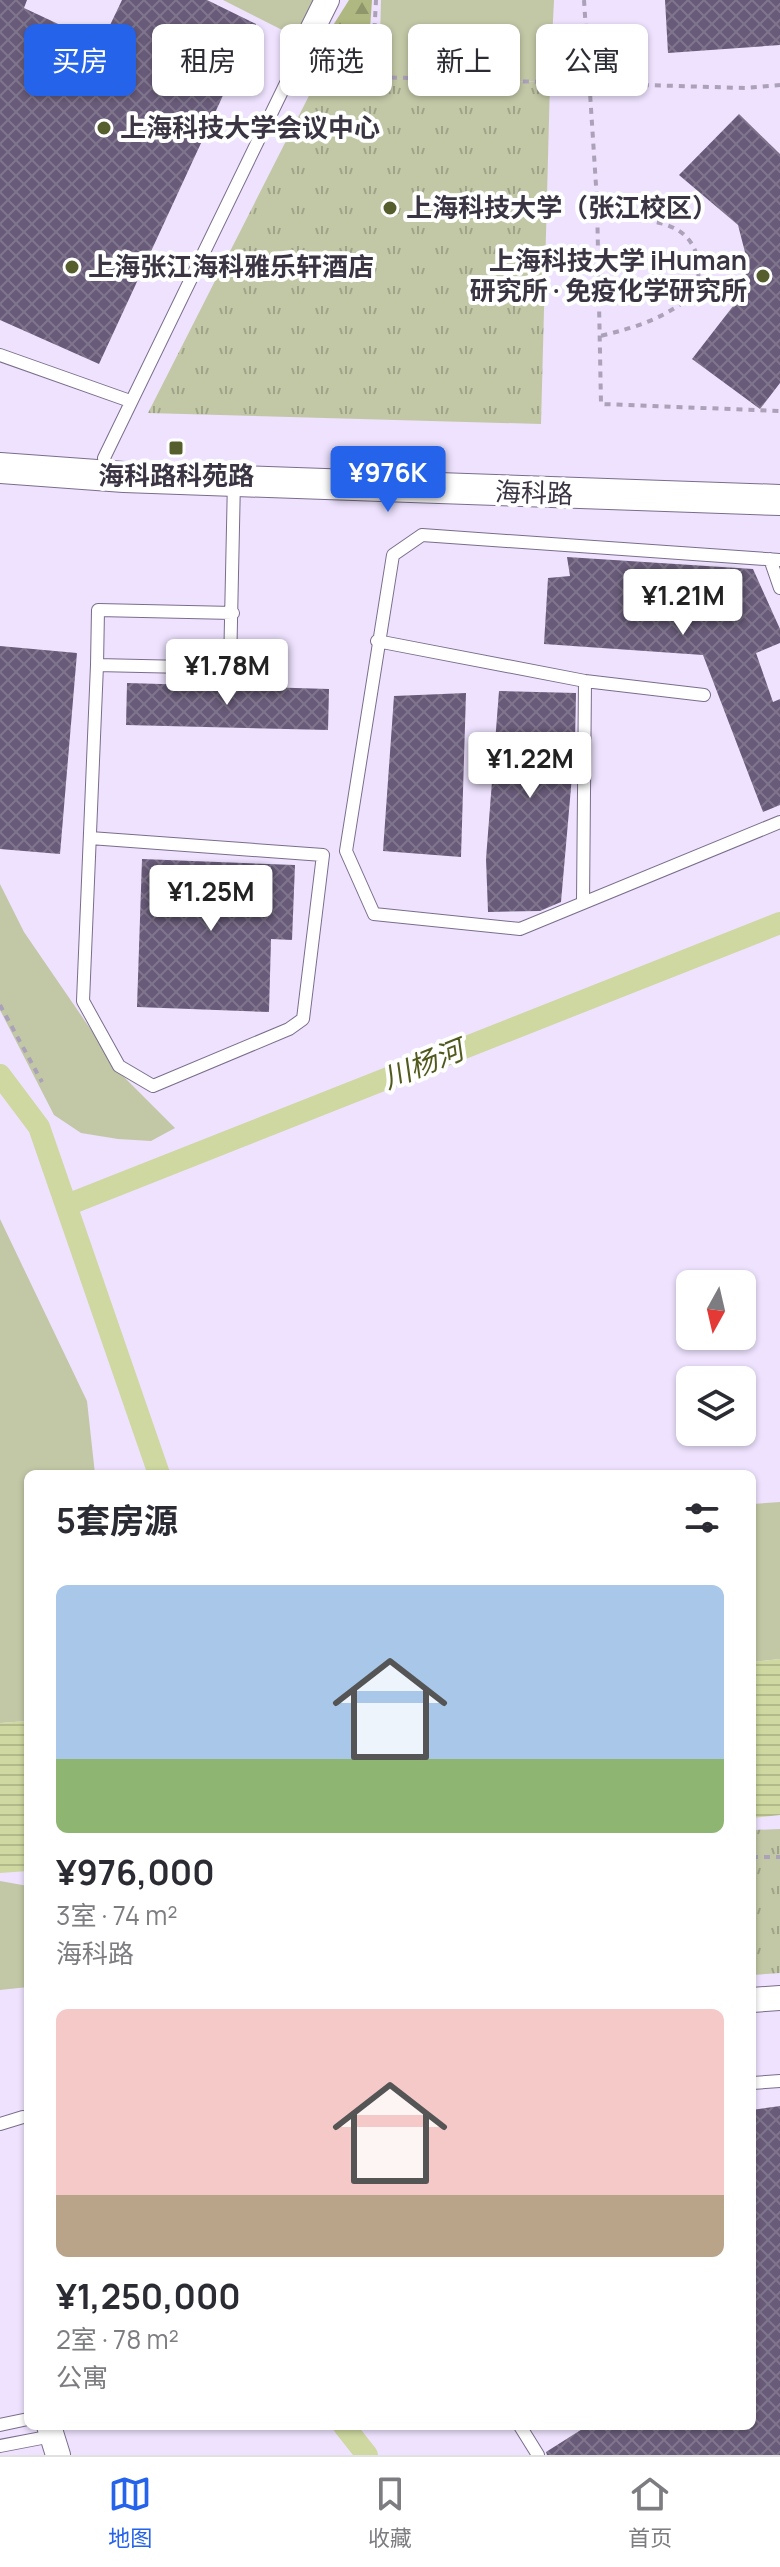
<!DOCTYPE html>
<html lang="zh">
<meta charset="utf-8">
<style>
:root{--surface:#fff;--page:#f7f7f7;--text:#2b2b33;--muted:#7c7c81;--line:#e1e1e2;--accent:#2563eb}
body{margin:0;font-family:Manrope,"Noto Sans SC",sans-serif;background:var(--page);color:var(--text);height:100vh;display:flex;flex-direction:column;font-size:30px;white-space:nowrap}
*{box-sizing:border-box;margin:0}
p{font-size:26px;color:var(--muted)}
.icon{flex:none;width:44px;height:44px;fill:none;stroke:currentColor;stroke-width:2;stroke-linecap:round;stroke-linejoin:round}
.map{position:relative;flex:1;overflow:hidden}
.side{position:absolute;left:24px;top:1470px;width:732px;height:960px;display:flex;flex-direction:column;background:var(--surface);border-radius:12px;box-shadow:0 2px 6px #0004}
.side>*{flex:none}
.hud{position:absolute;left:24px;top:24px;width:732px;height:72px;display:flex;gap:16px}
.needle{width:52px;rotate:188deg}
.controls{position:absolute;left:676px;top:1270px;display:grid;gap:16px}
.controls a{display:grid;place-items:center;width:80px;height:80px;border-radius:12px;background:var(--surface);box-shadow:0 2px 6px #0004;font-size:40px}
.price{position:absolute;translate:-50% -68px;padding:0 18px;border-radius:8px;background:#fff;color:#222;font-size:26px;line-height:52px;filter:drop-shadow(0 2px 4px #0008)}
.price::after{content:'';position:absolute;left:50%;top:48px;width:24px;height:18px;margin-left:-12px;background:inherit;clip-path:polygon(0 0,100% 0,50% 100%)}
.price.current{background:var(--accent);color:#fff}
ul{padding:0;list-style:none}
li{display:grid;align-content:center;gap:16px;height:424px;padding:0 32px}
li span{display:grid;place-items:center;height:248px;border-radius:12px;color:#555}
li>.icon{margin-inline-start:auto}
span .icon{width:144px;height:144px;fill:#fffc;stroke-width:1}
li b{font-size:34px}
h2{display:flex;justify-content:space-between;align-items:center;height:96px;padding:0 32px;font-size:34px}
.pill{padding:0 28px;border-radius:12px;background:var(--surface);box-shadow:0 2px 6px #0004;font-size:28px;line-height:72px}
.pill.current{background:var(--accent);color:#fff}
.tabs{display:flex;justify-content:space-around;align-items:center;height:112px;border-top:2px solid var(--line);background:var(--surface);font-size:22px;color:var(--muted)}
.tabs a{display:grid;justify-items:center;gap:4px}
.tabs .current{color:var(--accent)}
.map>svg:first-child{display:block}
.grass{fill:url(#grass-tufts)}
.forest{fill:url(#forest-firs)}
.green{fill:#c2c8a6}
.water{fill:url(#water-rules)}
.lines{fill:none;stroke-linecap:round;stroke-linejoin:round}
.canal{stroke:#ced8a0;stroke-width:22}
.building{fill:url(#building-cross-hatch)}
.service-casing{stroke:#7a6d8c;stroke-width:14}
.minor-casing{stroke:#7a6d8c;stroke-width:26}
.tertiary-casing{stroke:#7a6d8c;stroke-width:32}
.path{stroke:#aba1b8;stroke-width:4;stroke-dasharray:6 6;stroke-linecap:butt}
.service{stroke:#fff;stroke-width:12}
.minor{stroke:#fff;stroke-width:24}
.tertiary{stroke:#fff;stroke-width:30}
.poi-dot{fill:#575e2d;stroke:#fff;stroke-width:3}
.labels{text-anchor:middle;stroke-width:8;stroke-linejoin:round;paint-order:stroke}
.poi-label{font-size:26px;font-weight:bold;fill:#3b3543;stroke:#fff;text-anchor:start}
.street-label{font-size:26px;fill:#3b3543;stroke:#fff}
.water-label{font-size:28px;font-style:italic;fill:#52591c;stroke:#fff}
</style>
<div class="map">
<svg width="780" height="2455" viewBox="0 0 780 2455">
<defs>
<pattern id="grass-tufts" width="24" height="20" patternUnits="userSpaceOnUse" patternTransform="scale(2)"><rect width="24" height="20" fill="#c2c8a6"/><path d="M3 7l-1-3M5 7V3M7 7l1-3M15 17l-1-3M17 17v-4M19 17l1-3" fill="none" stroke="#9fa389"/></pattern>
<pattern id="forest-firs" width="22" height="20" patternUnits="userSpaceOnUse" patternTransform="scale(2)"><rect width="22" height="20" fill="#afb881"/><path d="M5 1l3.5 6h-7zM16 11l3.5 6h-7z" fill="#90966b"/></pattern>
<pattern id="water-rules" width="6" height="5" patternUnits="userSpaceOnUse" patternTransform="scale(2)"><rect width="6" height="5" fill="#ced8a0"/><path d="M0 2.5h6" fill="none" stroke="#b2ba8b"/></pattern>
<pattern id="building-cross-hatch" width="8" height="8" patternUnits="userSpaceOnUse" patternTransform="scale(2)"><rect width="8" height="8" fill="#685b79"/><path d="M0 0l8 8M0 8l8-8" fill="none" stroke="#7f758c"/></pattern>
</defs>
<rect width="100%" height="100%" fill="#eee2fe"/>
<!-- grass -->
<path class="grass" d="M 319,76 L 550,82 L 541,424 L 148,413 Z
M 780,1829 L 780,1973 L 752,1975 L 752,1830 Z"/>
<!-- forest -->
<path class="forest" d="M 349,0 L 372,0 L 367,72 L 305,70 Z"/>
<!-- green -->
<path class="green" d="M 223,0 L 327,0 L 306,42 Z
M 381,0 L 554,0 L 550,82 L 379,78 Z
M 0,884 L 24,932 L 122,1075 L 175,1128 L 151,1141 L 118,1139 L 81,1133 L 54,1115 L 0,1010 Z
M 0,1219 L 87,1401 L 95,1474 L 28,1474 L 28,1721 L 0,1723 Z
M 780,1502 L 780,1659 L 752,1662 L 752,1504 Z
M 0,1881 L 28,1886 L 28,1987 L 0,1990 Z"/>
<!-- water -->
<path class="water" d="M 780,1659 L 780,1815 L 752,1818 L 752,1662 Z
M 28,1721 L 28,1871 L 0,1873 L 0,1723 Z"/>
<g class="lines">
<!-- canal -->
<path class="canal" d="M 0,1075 L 39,1127 L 159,1474
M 67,1205 L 780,923
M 344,2426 L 367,2455"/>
</g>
<!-- building -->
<path class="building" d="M 0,0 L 27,0 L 24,8 L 101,44 L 122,0 L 207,0 L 256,24 L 99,364 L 0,320 Z
M 665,0 L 780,0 L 780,45 L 668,53 Z
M 739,114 L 780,154 L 780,383 L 760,409 L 692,359 L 744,292 L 747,260 L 738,225 L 679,175 Z
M 567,557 L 753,569 L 780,629 L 780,643 L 756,653 L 773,702 L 780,699 L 780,805 L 763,812 L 703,655 L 544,644 L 548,578 L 570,576 Z
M 0,646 L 77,653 L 60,854 L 0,849 Z
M 127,683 L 329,689 L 328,730 L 126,725 Z
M 499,691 L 576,693 L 575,742 L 561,902 L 540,911 L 488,912 L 486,859 Z
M 466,693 L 461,857 L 383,851 L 394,696 Z
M 142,859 L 295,865 L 292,940 L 271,939 L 269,1012 L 137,1007 Z
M 780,2106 L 780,2455 L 547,2455 L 546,2452 L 587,2426 L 752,2426 L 752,2110 Z"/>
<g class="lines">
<!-- service casing -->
<g class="service-casing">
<path id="service" d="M 0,355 L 130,401
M 104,458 L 306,42
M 770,559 L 780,588
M 780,560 L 422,535 L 393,555 L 346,851 L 374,914 L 520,929 L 780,822
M 233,613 L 98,610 L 97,665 L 230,668 L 234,480
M 377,641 L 585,681 L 704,695
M 90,838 L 323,855 L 303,1019 L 289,1029 L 153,1086 L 119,1066 L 83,1001 L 97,665
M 583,903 L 585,681
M 752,2083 L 780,2081
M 0,2124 L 23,2117
M 0,2425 L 28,2419
M 520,2426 L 538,2455
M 0,2446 L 52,2436"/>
</g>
<!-- minor casing -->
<g class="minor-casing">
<path id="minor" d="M 306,42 L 327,0
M 752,2000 L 780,1998
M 49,2426 L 58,2455"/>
</g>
<!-- tertiary casing -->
<g class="tertiary-casing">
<path id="tertiary" d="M 0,468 L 124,477 L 780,500"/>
</g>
<!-- path -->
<path class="path" d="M 584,0 L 597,201 L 601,404 L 780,411
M 307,75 L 745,88 L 780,85
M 372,77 L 376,0
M 597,218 C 630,220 683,214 696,253 C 700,263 698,279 698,290 C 669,317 638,327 600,336
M 0,1005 L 42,1082
M 752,1857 L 780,1857"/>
<!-- service -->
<use href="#service" class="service"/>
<!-- minor -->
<use href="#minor" class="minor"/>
<!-- tertiary -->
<use href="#tertiary" class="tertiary"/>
</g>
<!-- markers -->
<g class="poi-dot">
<circle cx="104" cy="128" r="8"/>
<circle cx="390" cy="208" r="8"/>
<circle cx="72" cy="267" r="8"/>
<circle cx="763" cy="276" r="8"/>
<rect x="168" y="440" width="16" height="16" rx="4"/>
</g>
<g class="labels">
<!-- poi labels -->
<g class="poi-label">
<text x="120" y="137">上海科技大学会议中心</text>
<text x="406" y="217">上海科技大学（张江校区）</text>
<text x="747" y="270" text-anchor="end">上海科技大学 iHuman<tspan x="747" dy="30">研究所 · 免疫化学研究所</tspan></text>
<text x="88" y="276">上海张江海科雅乐轩酒店</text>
<text x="176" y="485" text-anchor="middle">海科路科苑路</text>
</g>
<!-- street labels -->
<g class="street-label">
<text transform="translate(534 493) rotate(2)" y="9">海科路</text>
</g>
<!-- water labels -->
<g class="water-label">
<text transform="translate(423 1064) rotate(-22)" y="10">川杨河</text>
</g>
</g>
</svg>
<div class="controls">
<a><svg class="needle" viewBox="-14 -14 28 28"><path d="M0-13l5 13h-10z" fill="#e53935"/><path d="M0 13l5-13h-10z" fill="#7c7c81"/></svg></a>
<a><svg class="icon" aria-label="layers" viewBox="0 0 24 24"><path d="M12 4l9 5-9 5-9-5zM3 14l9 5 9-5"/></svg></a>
</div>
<b class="price current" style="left:388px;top:514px">¥976K</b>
<b class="price" style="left:683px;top:637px">¥1.21M</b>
<b class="price" style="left:227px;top:707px">¥1.78M</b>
<b class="price" style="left:530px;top:800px">¥1.22M</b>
<b class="price" style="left:211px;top:933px">¥1.25M</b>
<div class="hud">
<a class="pill current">买房</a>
<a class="pill">租房</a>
<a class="pill">筛选</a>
<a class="pill">新上</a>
<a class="pill">公寓</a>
</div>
<section class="side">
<h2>5套房源<svg class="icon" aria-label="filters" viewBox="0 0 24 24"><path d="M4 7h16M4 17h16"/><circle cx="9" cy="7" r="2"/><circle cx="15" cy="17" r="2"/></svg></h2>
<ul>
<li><span style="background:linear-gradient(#a9c7e8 70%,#8fb573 0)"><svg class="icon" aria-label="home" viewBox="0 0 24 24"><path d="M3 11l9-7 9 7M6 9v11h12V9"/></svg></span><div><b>¥976,000</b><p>3室 · 74 m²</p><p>海科路</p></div></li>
<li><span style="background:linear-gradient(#f6c9c9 75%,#b9a48a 0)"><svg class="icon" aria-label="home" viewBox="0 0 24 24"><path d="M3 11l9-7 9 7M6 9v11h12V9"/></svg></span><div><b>¥1,250,000</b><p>2室 · 78 m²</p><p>公寓</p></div></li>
</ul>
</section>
</div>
<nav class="tabs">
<a class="current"><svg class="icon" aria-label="map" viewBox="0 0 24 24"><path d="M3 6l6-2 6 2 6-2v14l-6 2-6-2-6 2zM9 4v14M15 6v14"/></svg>地图</a>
<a><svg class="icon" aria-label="saved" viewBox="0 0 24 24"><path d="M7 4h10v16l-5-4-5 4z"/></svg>收藏</a>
<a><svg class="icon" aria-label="home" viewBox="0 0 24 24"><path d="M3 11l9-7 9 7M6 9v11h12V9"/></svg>首页</a>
</nav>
